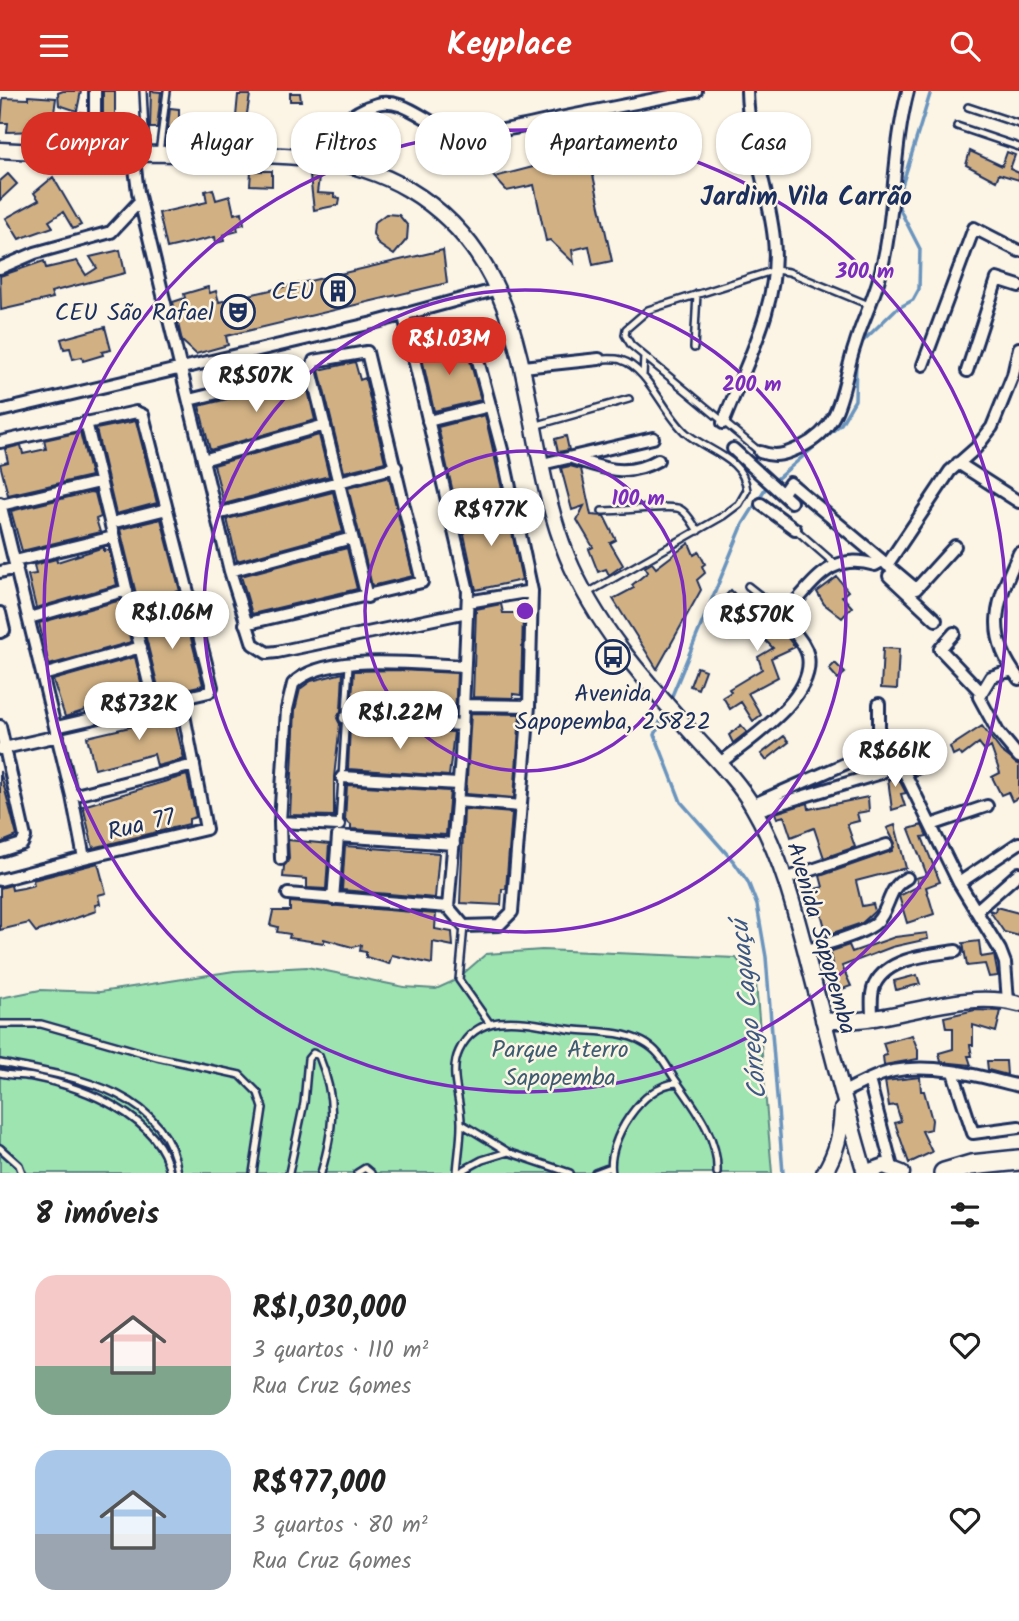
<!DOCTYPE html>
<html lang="pt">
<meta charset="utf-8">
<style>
:root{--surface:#fff;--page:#f6f6f6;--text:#222;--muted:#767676;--accent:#d93025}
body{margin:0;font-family:Kalam,sans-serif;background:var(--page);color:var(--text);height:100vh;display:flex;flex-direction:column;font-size:26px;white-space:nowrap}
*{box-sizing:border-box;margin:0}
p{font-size:23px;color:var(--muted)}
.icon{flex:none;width:38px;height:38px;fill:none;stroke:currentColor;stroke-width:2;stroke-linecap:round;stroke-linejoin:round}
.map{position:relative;height:1082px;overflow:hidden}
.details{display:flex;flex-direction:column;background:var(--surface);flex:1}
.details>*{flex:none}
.top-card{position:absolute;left:21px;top:21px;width:978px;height:63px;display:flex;gap:14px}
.price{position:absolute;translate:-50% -60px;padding:0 16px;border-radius:24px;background:#fff;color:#222;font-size:23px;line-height:46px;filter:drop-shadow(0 2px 4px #0008)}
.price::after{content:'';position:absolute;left:50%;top:42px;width:21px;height:16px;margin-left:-10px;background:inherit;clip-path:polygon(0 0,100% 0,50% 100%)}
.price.on{background:var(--accent);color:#fff}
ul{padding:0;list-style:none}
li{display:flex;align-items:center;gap:21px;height:175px;padding:0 35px}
li span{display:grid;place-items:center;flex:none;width:196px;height:140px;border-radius:21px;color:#555}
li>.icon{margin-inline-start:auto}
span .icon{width:84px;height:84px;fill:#fffc;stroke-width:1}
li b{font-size:30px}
h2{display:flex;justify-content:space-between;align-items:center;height:84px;padding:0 35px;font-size:30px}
.pill{padding:0 24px;border-radius:28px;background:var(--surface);box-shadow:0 2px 5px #0004;font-size:24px;line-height:63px}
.pill.on{background:var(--accent);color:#fff}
header{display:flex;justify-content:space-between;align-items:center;height:91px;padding:0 35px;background:var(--accent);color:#fff;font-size:32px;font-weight:600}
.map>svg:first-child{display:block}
.green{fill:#9ee4b0;stroke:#5c8a87;stroke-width:2}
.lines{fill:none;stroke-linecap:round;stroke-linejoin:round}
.stream{stroke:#6a94be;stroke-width:3.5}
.building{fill:#d1b184;stroke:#1b2f5e;stroke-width:2}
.lane-casing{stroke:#1b2f5e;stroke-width:10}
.street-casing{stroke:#1b2f5e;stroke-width:16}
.secondary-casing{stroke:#1b2f5e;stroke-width:19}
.highway-casing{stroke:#1b2f5e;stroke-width:24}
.lane{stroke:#fcf5e5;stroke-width:5}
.street{stroke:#fcf5e5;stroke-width:10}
.secondary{stroke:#fcf5e5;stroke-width:14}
.highway{stroke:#fcf5e5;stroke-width:19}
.ring{fill:none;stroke:#7b2cbf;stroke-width:3.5}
.labels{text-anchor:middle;stroke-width:5;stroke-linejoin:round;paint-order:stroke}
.poi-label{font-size:24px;fill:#1b2f5e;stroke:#fcf5e5;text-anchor:end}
.street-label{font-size:24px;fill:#1b2f5e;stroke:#fcf5e5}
.park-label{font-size:24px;fill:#3c5c72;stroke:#fcf5e5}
.neighbourhood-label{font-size:26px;font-weight:bold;fill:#1b2f5e;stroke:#fcf5e5}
.water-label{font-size:26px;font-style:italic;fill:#3c5986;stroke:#fcf5e5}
.centre{fill:#7b2cbf;stroke:#fcf5e5;stroke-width:3.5}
.ring-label{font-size:21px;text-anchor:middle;font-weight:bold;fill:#7b2cbf;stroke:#fcf5e5;stroke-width:5;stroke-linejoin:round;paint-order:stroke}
</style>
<header><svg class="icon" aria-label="menu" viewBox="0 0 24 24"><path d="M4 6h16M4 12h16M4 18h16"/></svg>Keyplace<svg class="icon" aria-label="search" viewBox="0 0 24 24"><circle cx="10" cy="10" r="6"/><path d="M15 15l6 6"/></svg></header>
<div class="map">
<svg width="1019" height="1082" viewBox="0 0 1019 1082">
<rect width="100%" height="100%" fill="#fcf5e5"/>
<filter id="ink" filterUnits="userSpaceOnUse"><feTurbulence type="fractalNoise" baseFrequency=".0143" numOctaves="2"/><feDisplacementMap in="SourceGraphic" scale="14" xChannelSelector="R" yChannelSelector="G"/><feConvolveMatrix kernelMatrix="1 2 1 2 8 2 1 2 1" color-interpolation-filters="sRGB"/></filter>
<g filter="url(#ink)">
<!-- green -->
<path class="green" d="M 542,859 L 736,867 L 756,892 L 772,1082 L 0,1082 L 0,907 L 40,899 L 100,901 L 234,880 L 307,876 L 404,896 L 436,898 L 456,889 L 486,863 Z"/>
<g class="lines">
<!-- stream -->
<path class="stream" d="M 860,253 L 895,219 L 913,209 L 919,198 L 920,158 L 899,117 L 900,101 L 931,0
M 669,612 L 743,433 L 765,398 L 841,333 L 855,309 L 856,267
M 665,618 L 655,644 L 681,711 L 734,771 L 748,791 L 757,814 L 766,866 L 783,1082"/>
</g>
<!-- building -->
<path class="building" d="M 63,0 L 81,0 L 77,20 L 59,14 L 58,2 Z
M 103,0 L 115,0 L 115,28 L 137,33 L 136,41 L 103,40 Z
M 151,0 L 161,1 L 157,37 L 150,37 Z
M 290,2 L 300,2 L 301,10 L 290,10 Z
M 238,4 L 250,4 L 243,47 L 234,47 Z
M 28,5 L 56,7 L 51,44 L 42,43 L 42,40 L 7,41 L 8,32 L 1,32 L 3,7 L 28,8 Z
M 170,17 L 179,18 L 179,37 L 168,37 Z
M 81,21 L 87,22 L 87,40 L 79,39 Z
M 549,52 L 558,82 L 591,75 L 612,170 L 593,174 L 589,155 L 572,159 L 574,172 L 550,149 L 546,150 L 534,94 L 507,100 L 494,86 L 533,76 L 529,57 Z
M 970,60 L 1002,75 L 1007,61 L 1015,64 L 1010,78 L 1019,82 L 1019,89 L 999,83 L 996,90 L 966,74 Z
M 251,80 L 272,80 L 272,95 L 250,94 Z
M 8,83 L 17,93 L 0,109 L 0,90 Z
M 310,85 L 319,87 L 317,102 L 334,103 L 334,106 L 340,107 L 339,114 L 314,119 Z
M 53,86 L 81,134 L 73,138 L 63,121 L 49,130 L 53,136 L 19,148 L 6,127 L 39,109 L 34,102 Z
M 213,98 L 216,109 L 230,105 L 234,123 L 242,121 L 244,133 L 237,135 L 238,140 L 223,144 L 224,150 L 216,152 L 215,146 L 167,157 L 159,122 L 207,111 L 205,100 Z
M 386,123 L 399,124 L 408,135 L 407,148 L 394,164 L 378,153 L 373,143 L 374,132 Z
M 120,159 L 125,182 L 51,201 L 53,207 L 1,219 L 0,185 L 44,170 L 46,177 L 77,170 L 86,184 L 97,177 L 90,166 Z
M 443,159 L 447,192 L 226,245 L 228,254 L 196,263 L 182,250 L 173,211 L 185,207 L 184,203 L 208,196 L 210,202 L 216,200 L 219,211 Z
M 105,236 L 111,259 L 102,261 L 103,264 L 83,270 L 82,266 L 73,268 L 70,257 L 64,258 L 61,248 Z
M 442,250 L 446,264 L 467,259 L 481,309 L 434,320 L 419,254 Z
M 355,271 L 360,289 L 365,287 L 385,371 L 344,381 L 319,279 Z
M 301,290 L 306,291 L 315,329 L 210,359 L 199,315 Z
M 485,324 L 502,398 L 455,410 L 438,336 Z
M 136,330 L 157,412 L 116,423 L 96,338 Z
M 80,341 L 91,385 L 8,404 L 0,373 L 8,371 L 5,358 L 21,354 L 23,363 L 46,358 L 44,349 Z
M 319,344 L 329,385 L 224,413 L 214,374 Z
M 566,345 L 569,359 L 558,361 L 555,348 Z
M 570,375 L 581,378 L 591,424 L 604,425 L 616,449 L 610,452 L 623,474 L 609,484 L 606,478 L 598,481 L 589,458 L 593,456 L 577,429 L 584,415 L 572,419 L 561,377 Z
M 389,386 L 413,485 L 372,495 L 348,397 Z
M 90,401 L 95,402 L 101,426 L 96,428 L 100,441 L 22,460 L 11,420 Z
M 333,401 L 343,441 L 237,470 L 227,428 Z
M 493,417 L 494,421 L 507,418 L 522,489 L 476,499 L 460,425 Z
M 161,428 L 180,500 L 137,507 L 120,438 Z
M 689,452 L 694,464 L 699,461 L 705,473 L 702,475 L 705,482 L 697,489 L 701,499 L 657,578 L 613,508 L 634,497 L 632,494 L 648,481 L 645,476 L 652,472 L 656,477 Z
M 104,456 L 104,460 L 109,459 L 117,494 L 36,517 L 28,484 L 36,483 L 34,474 L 56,468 L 57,471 Z
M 347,457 L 357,498 L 252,523 L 241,485 Z
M 837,486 L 848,500 L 842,505 L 852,516 L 842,527 L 824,513 L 817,501 Z
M 731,499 L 750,519 L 758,510 L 774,523 L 771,526 L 795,556 L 771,567 L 778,586 L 748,602 L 761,624 L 753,630 L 741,611 L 730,618 L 723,606 L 731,601 L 729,598 L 762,578 L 758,566 L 773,557 L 726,510 L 724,506 Z
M 121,509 L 131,551 L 49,574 L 39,532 Z
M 501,513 L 503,522 L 523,522 L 521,604 L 513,603 L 513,607 L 473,606 L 476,518 Z
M 183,516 L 203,594 L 160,604 L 141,527 L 153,524 L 152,521 Z
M 883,557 L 899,558 L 897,598 L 881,597 Z
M 135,566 L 145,608 L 102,617 L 101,614 L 65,626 L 53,589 Z
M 835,572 L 845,582 L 838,588 L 829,578 Z
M 697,576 L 705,579 L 698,598 L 690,595 Z
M 400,579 L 457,582 L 455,626 L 351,620 L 354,580 Z
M 343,582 L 341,620 L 337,627 L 340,633 L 334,686 L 334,725 L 290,724 L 295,619 L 300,598 L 311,590 Z
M 172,618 L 184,668 L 157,675 L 154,663 L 95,678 L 87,646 L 147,632 L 145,624 Z
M 471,622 L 520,623 L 514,707 L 466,703 Z
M 741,634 L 747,641 L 733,652 L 729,644 Z
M 350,635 L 454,641 L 449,685 L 348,678 Z
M 982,635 L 1001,660 L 1019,674 L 1019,706 L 1012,710 L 1008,701 L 1001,704 L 992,686 L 1000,682 L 991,656 L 985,660 L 979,652 L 962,665 L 959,661 L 953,664 L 950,656 Z
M 784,645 L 789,651 L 766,669 L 761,663 Z
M 917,661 L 923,682 L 915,685 L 906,666 Z
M 891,673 L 906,702 L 901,703 L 905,715 L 892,719 L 888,688 L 891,688 L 886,675 Z
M 0,680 L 17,745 L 0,752 Z
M 187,684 L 196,726 L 189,728 L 189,733 L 93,757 L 83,715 Z
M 347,694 L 450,700 L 446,744 L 351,738 L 351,734 L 345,729 Z
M 868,706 L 869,720 L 857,722 L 859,730 L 847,733 L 855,756 L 824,767 L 814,737 L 791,746 L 784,725 L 777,727 L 775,722 L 808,712 L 809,718 Z
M 464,718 L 512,722 L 506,798 L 502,798 L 501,814 L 460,812 Z
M 895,734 L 906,777 L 856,790 L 862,815 L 873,813 L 875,820 L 862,832 L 827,844 L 821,822 L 813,824 L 807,800 L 823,796 L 820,785 L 892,760 L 895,752 L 887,737 Z
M 922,734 L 927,745 L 922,746 L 940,791 L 926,796 L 934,823 L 907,832 L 899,805 L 919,795 L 916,787 L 927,784 L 909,738 Z
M 288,749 L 329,753 L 326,798 L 307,797 L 307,788 L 283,786 L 284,775 L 289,768 Z
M 345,755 L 439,762 L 435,807 L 342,799 Z
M 98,772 L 106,802 L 98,804 L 100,813 L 95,814 L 96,820 L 36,841 L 29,832 L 0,839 L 0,797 L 11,794 L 12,799 L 23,797 L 34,794 L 33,789 Z
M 290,811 L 436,823 L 435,838 L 452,841 L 453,855 L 433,851 L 432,873 L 392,864 L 389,873 L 366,866 L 366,861 L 360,860 L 361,854 L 352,856 L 324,848 L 324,852 L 289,847 L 290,843 L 277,841 L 278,836 L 270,834 L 273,820 L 290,820 Z
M 996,816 L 1019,822 L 1019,845 L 1004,841 L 989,819 L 995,821 Z
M 927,842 L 928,848 L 892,856 L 842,875 L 851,895 L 834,901 L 827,875 L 833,872 L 829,861 L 849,854 L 852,861 L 895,846 Z
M 979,850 L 981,866 L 994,864 L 998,885 L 989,886 L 985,873 L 967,875 L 963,852 Z
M 917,884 L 920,893 L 896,899 L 894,890 Z
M 975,919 L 1001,920 L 996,941 L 973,934 L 973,954 L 970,954 L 972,965 L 968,965 L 971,974 L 941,971 L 939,962 L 953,958 L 953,937 L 946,937 L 944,926 Z
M 912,944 L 918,959 L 918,968 L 884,974 L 883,965 L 887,964 L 883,952 Z
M 987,970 L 1006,970 L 1007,984 L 988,979 Z
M 920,986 L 921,1000 L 924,1000 L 932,1029 L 931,1038 L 922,1040 L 932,1061 L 909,1072 L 895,1032 L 901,1030 L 896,1014 L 889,1015 L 885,990 Z"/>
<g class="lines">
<!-- lane casing -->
<g class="lane-casing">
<path id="lane" d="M 143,0 L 146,62
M 968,16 L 1019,33
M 957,35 L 1019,56
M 159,62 L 167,0
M 694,257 L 697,203
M 643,285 L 644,265
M 534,335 L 629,308
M 760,361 L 631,254 L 625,244 L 626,238 L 648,219 L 775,179 L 789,181 L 869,214
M 602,420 C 619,421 671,413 680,418 C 688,422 693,433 698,440
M 795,438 L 835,473
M 748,495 L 785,524
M 586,503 L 723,425 L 739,413 L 747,399 C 743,366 708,361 686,342 C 664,323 648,277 621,269 C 615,267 605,268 599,268
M 339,735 L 349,574
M 464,835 L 459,889 L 490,933
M 0,933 L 41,933 L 157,966 L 240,984 L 258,1002 L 263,1017 L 253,1082
M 0,972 C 68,985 166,997 178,1082
M 0,982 C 11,985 22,984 33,986 C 83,996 160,1025 170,1082
M 462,1033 L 508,1061 L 570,1082
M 0,1057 L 19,1074 L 22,1082
M 289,1082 L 304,1012 L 308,968 L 313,962 L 319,965 C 337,1009 334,1037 321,1082
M 357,1082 L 365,1077 L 371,1082
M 457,1082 C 458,1066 461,1050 461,1034 C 462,1010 448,983 459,960 C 481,913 537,935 575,939 C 597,941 623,940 643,951 C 662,961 666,976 677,991 C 695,1017 719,1047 717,1082
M 458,1082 L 482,1069 L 508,1061
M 595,1082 L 611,1076
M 612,1082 C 606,1050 643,993 677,992"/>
</g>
<!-- street casing -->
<g class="street-casing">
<path id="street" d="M 95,61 L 95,0
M 133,61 L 138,101 L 230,480 L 253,553 L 267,562 L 277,561 L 467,521
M 313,67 C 325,44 351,20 377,13 C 407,5 431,39 460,41 C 493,44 528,34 560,27 C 605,18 651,9 696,0
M 0,177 L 35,162 L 111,141 L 140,110
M 404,225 L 468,500 L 461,666 L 448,816 L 464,835 L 499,834 L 512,821 L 529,615 L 532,500 L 502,359 L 471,243 L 464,238 L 409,248
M 923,274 L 974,137 L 1019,160
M 523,276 L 599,268
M 311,279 L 367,506
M 967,280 L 997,188 L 1019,195
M 189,309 L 311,279
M 0,320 L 373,232 L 498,198
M 428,330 L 490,315
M 86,331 L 154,613
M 723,332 C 745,274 781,212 774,148 C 769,99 748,50 747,0
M 0,351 L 136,321 L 143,324 L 212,596 L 209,601 L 56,636
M 733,358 L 791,411
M 760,361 C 776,367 786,363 801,356 C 845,335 841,295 855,254 C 862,230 874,208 880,184 C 896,124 892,60 908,0
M 572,367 C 605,378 627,387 658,369
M 203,369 L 325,334
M 958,372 L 1019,411
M 542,373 L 653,347
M 785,399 L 790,392 L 916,498 L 955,455
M 0,412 L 72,705 L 84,767 L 0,789
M 761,413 L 795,438
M 1,414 L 100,391
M 450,419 L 512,404
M 217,423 L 396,376
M 111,432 L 167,418
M 1019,462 C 996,511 984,543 1019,588
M 15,470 L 113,446
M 887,474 L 950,380 L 976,357 L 992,336 L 1013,284 L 1019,257
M 230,480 L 352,447
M 0,481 L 17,477
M 889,485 L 936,529
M 468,511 L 532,500
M 131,516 L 187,507
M 0,522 L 4,539 L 0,541
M 29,527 L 127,499
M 245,533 L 422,491 L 367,261 L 314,270 L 311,279
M 954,542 L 940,558 L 980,600
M 1012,579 L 991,586 L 979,606 L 998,641 L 1019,666
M 43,584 L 141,556
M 463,614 L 529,615
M 345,627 L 462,634
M 0,635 L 25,746 L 22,753 L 0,760
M 892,656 L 959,792 L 1000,859 L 1005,872 L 1008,910
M 0,658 L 58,645
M 719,673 C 748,649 816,607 808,565 C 805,551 792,540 785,528 L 788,519 C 815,491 831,460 875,474 L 882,470
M 342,686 L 458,693
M 72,705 L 194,674
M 457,710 L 521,715
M 752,714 L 874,660 L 879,651 L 879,613
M 755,720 L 881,682
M 280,731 L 281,768
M 339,734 L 280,731 L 287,618 L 293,593 C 324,560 422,574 465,575
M 931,734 L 987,715
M 84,767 L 206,738 L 181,608
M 785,788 L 887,754
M 959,792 L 1019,752
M 288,803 L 448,816
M 333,808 L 338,745 L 454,753
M 976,820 L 1019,782
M 806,860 C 823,853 865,843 877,831 C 891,816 887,797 907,787
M 872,926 C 872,916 870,902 875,893 C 889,866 930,864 956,860
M 953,981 L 973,1042 L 1019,1036
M 869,989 L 892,1076
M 842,1002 C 858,994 875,984 893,980 C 935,972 979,985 1019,995"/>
</g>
<!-- secondary casing -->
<g class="secondary-casing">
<path id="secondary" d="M 0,59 C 71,64 143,62 215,63 C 281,64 349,63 408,98 C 544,179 515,337 567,465 C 595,533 642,586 690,640 C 711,664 737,688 753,716 C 784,769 798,831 813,889 C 830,954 846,1018 865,1082
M 823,929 C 887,937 954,896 1019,913
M 824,1082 C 837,1061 841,1042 842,1018
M 864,1082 L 884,1075 L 902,1082"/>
</g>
<!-- highway casing -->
<g class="highway-casing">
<path id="highway" d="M 944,1082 L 971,1074 L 1019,1069"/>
</g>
<!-- lane -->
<use href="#lane" class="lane"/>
<!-- street -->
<use href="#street" class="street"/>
<!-- secondary -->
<use href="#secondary" class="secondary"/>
<!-- highway -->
<use href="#highway" class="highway"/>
</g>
</g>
<!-- distance rings -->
<g class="ring">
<circle cx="525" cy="520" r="160"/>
<circle cx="525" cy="520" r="321"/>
<circle cx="525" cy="520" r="481"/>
</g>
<!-- icons -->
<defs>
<g id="building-ring" transform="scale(1.75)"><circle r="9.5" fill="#fcf5e5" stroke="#1b2f5e" stroke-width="1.5"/><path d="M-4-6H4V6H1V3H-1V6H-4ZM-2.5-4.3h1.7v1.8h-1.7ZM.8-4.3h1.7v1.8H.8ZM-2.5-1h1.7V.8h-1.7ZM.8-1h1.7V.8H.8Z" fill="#1b2f5e"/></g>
<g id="theatre-ring" transform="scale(1.75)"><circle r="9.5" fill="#fcf5e5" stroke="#1b2f5e" stroke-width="1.5"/><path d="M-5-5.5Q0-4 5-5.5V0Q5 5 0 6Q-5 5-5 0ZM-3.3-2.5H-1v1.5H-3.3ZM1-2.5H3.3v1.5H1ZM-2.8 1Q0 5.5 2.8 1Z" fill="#1b2f5e"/></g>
<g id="bus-ring" transform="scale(1.75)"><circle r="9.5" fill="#fcf5e5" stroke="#1b2f5e" stroke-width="1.5"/><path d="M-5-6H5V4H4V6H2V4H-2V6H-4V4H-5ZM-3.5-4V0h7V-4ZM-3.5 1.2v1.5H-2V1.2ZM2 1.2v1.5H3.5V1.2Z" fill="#1b2f5e"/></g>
</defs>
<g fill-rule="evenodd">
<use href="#building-ring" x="338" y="200"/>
<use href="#theatre-ring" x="238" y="221"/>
<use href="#bus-ring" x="613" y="566"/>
</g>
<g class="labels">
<!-- poi labels -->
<g class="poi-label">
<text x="314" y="208">CEU</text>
<text x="214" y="229">CEU São Rafael</text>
<text x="613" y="610" text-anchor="middle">Avenida<tspan x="613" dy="28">Sapopemba, 25822</tspan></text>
</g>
<!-- street labels -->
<g class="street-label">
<text transform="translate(141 733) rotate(-14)" y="8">Rua 77</text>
<text transform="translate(822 847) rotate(74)" y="8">Avenida Sapopemba</text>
</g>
<!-- park labels -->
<g class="park-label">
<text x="560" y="966">Parque Aterro<tspan x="560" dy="28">Sapopemba</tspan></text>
</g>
<!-- neighbourhood labels -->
<g class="neighbourhood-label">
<text x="806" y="114">Jardim Vila Carrão</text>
</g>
<!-- water labels -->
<g class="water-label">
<text transform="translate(748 919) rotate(-96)" y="9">Córrego Caguaçú</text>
</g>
</g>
<circle cx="525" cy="520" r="10" class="centre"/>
<g class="ring-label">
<text x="865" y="187">300 m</text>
<text x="752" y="300">200 m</text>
<text x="638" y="414">100 m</text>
</g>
</svg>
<b class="price on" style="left:449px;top:286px">R$1.03M</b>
<b class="price" style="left:256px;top:323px">R$507K</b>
<b class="price" style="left:491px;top:457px">R$977K</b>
<b class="price" style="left:172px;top:560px">R$1.06M</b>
<b class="price" style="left:757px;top:562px">R$570K</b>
<b class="price" style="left:139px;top:651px">R$732K</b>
<b class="price" style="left:400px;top:660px">R$1.22M</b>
<b class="price" style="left:895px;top:698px">R$661K</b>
<div class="top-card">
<a class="pill on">Comprar</a>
<a class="pill">Alugar</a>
<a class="pill">Filtros</a>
<a class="pill">Novo</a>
<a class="pill">Apartamento</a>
<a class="pill">Casa</a>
</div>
</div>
<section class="details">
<h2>8 imóveis<svg class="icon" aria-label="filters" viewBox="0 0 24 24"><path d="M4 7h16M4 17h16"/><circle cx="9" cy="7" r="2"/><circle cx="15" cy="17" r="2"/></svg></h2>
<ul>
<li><span style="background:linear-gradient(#f6c9c9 65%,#7fa58c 0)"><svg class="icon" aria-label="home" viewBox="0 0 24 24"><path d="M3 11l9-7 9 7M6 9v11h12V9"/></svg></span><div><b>R$1,030,000</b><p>3 quartos · 110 m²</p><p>Rua Cruz Gomes</p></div><svg class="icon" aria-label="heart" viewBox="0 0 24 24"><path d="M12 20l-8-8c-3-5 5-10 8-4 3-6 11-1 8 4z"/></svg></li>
<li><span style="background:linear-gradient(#a9c7e8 60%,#9aa5b1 0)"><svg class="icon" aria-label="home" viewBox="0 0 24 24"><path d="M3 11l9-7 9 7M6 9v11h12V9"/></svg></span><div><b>R$977,000</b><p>3 quartos · 80 m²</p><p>Rua Cruz Gomes</p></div><svg class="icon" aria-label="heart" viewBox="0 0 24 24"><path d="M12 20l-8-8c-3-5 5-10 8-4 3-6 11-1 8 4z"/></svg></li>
</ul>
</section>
